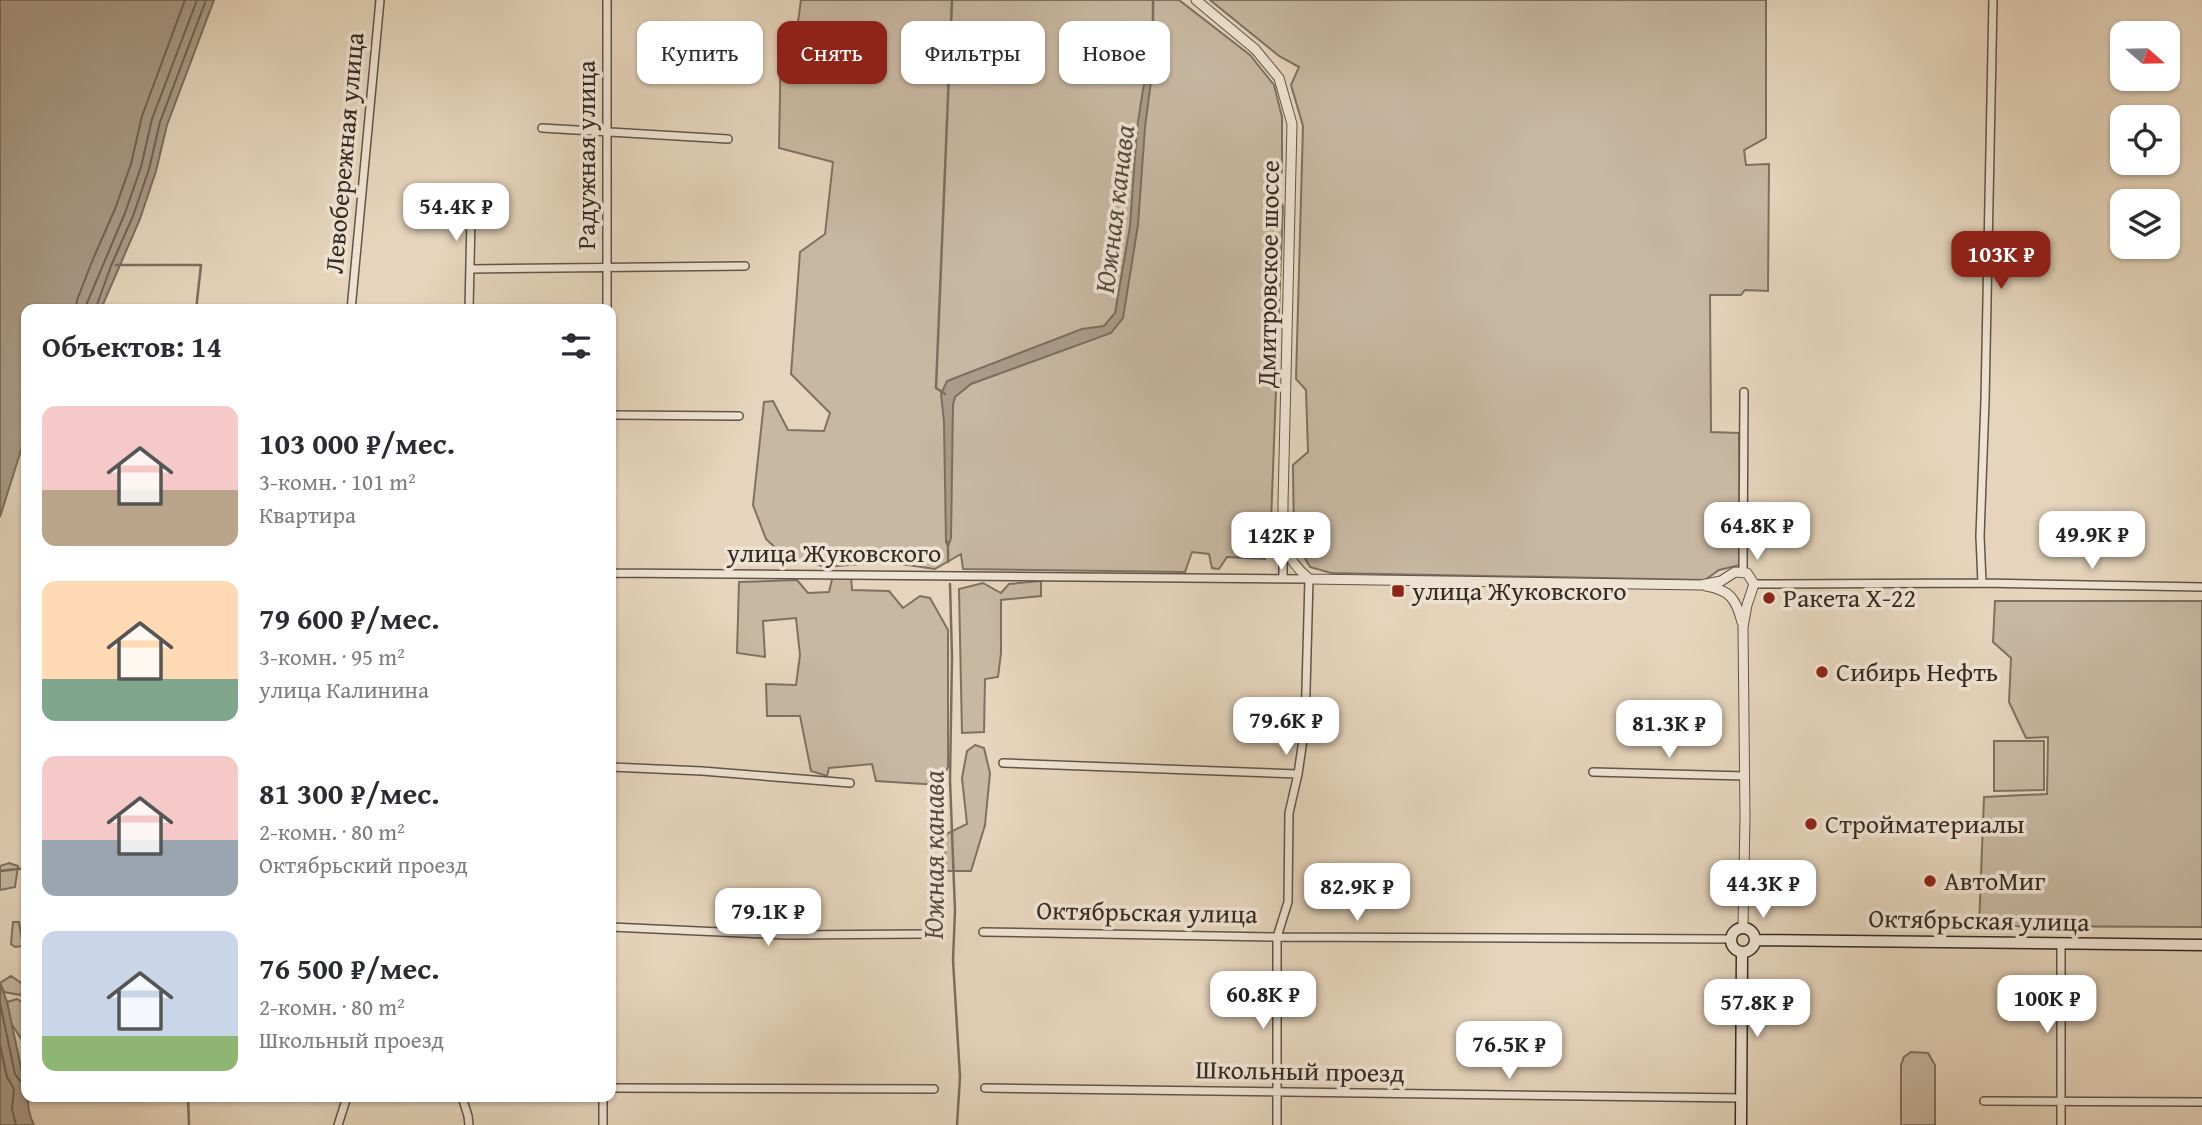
<!DOCTYPE html>
<html lang="ru">
<meta charset="utf-8">
<style>
:root{--surface:#fff;--page:#f7f7f7;--text:#2b2b33;--muted:#7c7c81;--accent:#8f2418}
body{margin:0;font-family:"Gentium Book Plus",serif;background:var(--page);color:var(--text);height:100vh;display:flex;flex-direction:column;font-size:26px;white-space:nowrap}
*{box-sizing:border-box;margin:0}
p{font-size:23px;color:var(--muted)}
.icon{flex:none;width:38px;height:38px;fill:none;stroke:currentColor;stroke-width:2;stroke-linecap:round;stroke-linejoin:round}
.map{position:relative;flex:1;overflow:hidden}
.panel{position:absolute;left:21px;top:304px;width:595px;height:798px;display:flex;flex-direction:column;background:var(--surface);border-radius:14px;box-shadow:0 2px 5px #0004}
.panel>*{flex:none}
.guide{position:absolute;left:637px;top:21px;width:665px;height:63px;display:flex;gap:14px}
.needle{width:46px;rotate:110deg}
.tools{position:absolute;left:2110px;top:21px;display:grid;gap:14px}
.tools a{display:grid;place-items:center;width:70px;height:70px;border-radius:14px;background:var(--surface);box-shadow:0 2px 5px #0004;font-size:35px}
.price{position:absolute;translate:-50% -60px;padding:0 16px;border-radius:14px;background:#fff;color:#222;font-size:23px;line-height:46px;filter:drop-shadow(0 2px 4px #0008)}
.price::after{content:'';position:absolute;left:50%;top:42px;width:21px;height:16px;margin-left:-10px;background:inherit;clip-path:polygon(0 0,100% 0,50% 100%)}
.price.current{background:var(--accent);color:#fff}
ul{padding:0;list-style:none}
li{display:flex;align-items:center;gap:21px;height:175px;padding:0 21px}
li span{display:grid;place-items:center;flex:none;width:196px;height:140px;border-radius:14px;color:#555}
li>.icon{margin-inline-start:auto}
span .icon{width:84px;height:84px;fill:#fffc;stroke-width:1}
li b{font-size:30px}
h2{display:flex;justify-content:space-between;align-items:center;height:84px;padding:0 21px;font-size:30px}
.pill{padding:0 24px;border-radius:14px;background:var(--surface);box-shadow:0 2px 5px #0004;font-size:24px;line-height:63px}
.pill.current{background:var(--accent);color:#fff}
.map>svg:first-child{display:block}
.green{fill:#c8b8a2;stroke:#7e7162;stroke-width:2}
.water{fill:#aa9b88;stroke:#7b6e60;stroke-width:2}
.lines{fill:none;stroke-linecap:round;stroke-linejoin:round}
.shore{stroke:#706256;stroke-width:2}
.stream{stroke:#7b6e60;stroke-width:2.5}
.minor-casing{stroke:#615549;stroke-width:10}
.tertiary-casing{stroke:#615549;stroke-width:11}
.secondary-casing{stroke:#352a23;stroke-width:13}
.minor{stroke:#efe4d3;stroke-width:7}
.tertiary{stroke:#efe4d3;stroke-width:9}
.secondary{stroke:#efe4d3;stroke-width:10}
.poi-dot{fill:#8f2418;stroke:#efe4d3;stroke-width:2.5}
.labels{text-anchor:middle;stroke-width:7;stroke-linejoin:round;paint-order:stroke}
.street-label{font-size:26px;fill:#352a23;stroke:#efe4d3}
.poi-label{font-size:26px;fill:#352a23;stroke:#efe4d3;text-anchor:start}
.water-label{font-size:28px;font-style:italic;fill:#584c41;stroke:#efe4d3}
</style>
<div class="map">
<svg width="2202" height="1125" viewBox="0 0 2202 1125">
<rect width="100%" height="100%" fill="#e6d5bc"/>
<filter id="stains"><feTurbulence type="fractalNoise" baseFrequency=".00286" numOctaves="4"/><feColorMatrix values="0 0 0 0 .2 0 0 0 0 .09 0 0 0 0 .02 0 0 0 .5 -.17"/></filter>
<radialGradient id="worn" r=".72"><stop offset=".6" stop-color="#630" stop-opacity="0"/><stop offset="1" stop-color="#630" stop-opacity=".3"/></radialGradient>
<!-- green -->
<path class="green" d="M 801,0 L 1179,0 L 1250,55 L 1274,85 L 1282,117 L 1282,171 L 1274,192 L 1283,206 L 1270,548 L 1265,559 L 1227,557 L 1219,569 L 1212,568 L 1209,554 L 1192,552 L 1185,572 L 963,569 L 961,554 L 935,569 L 886,562 L 825,567 L 781,553 L 766,539 L 753,505 L 764,402 L 773,401 L 788,430 L 824,431 L 830,413 L 791,374 L 800,252 L 825,234 L 833,162 L 779,148 L 781,41 L 797,29 Z
M 1210,0 L 1766,0 L 1766,138 L 1744,150 L 1746,165 L 1769,164 L 1768,291 L 1745,290 L 1741,295 L 1710,295 L 1711,432 L 1739,433 L 1740,565 L 1719,570 L 1705,580 L 1331,573 L 1310,567 L 1294,539 L 1293,465 L 1308,452 L 1306,390 L 1296,379 L 1303,126 L 1291,85 L 1299,67 L 1279,56 Z
M 833,575 L 851,576 L 852,590 L 889,591 L 903,608 L 920,596 L 930,598 L 948,630 L 948,767 L 940,785 L 876,781 L 872,764 L 829,768 L 827,776 L 811,771 L 800,716 L 767,716 L 766,684 L 796,685 L 800,655 L 796,618 L 763,621 L 765,657 L 737,653 L 739,582 L 797,580 L 808,593 L 829,592 Z
M 1041,581 L 1041,596 L 1001,600 L 1001,653 L 998,677 L 985,679 L 984,732 L 962,733 L 959,589 L 983,583 L 1001,593 L 1009,584 Z
M 1995,601 L 2202,601 L 2202,927 L 1979,926 L 1984,797 L 2047,794 L 2048,737 L 2026,738 L 2009,702 L 2011,658 L 1993,642 Z
M 1994,741 L 2044,741 L 2044,790 L 1994,791 Z
M 975,745 L 984,748 L 990,773 L 985,825 L 971,871 L 946,871 L 944,835 L 967,824 L 962,778 L 967,751 Z
M 9,863 L 18,866 L 15,887 L 0,890 L 0,866 Z
M 13,922 L 19,922 L 23,946 L 15,947 L 11,944 Z
M 11,976 L 24,985 L 21,995 L 4,992 L 0,983 Z
M 17,999 L 26,1005 L 26,1042 L 24,1043 L 11,1023 L 7,1002 Z
M 1911,1052 L 1928,1053 L 1935,1065 L 1935,1125 L 1901,1125 L 1901,1065 L 1904,1057 Z"/>
<!-- water -->
<path class="water" d="M 0,0 L 214,0 L 167,125 L 156,171 L 140,219 L 101,309 L 26,310 L 26,434 L 0,517 Z
M 1151,39 L 1156,43 L 1145,127 L 1138,225 L 1123,318 L 1111,333 L 971,384 L 955,397 L 953,405 L 951,538 L 948,546 L 946,542 L 944,422 L 941,394 L 947,381 L 1082,329 L 1104,326 L 1115,313 L 1130,226 L 1137,128 Z
M 0,983 L 7,1002 L 22,1072 C 31,1091 24,1106 34,1125 L 0,1125 Z"/>
<g class="lines">
<!-- shore -->
<path class="shore" d="M 76,310 L 77,300 L 93,259 L 115,209 L 131,164 L 142,116 L 185,0
M 86,310 L 87,303 L 125,213 L 141,167 L 152,119 L 197,0
M 95,310 L 111,266 L 133,216 L 149,169 L 160,122 L 206,0
M 0,1003 L 15,1074 L 20,1081 L 26,1082
M 0,1045 L 7,1077 L 14,1089 L 12,1109 L 16,1125"/>
<!-- stream -->
<path class="stream" d="M 1153,0 L 1153,42
M 116,265 L 201,265 L 196,310
M 945,394 L 936,388 L 952,0
M 948,542 L 948,562
M 950,584 L 952,657 L 950,780 L 955,911 L 953,960 L 960,1077 L 957,1125
M 0,871 L 26,868
M 188,1097 L 189,1125"/>
<!-- minor casing -->
<g class="minor-casing">
<path id="minor" d="M 607,0 L 607,310
M 542,128 L 728,139
M 470,269 L 745,266
M 351,310 L 380,0
M 469,310 L 471,217
M 611,415 L 739,416
M 611,511 L 611,577
M 1743,571 L 1744,392
M 611,573 L 1309,579 L 1305,726 L 1298,774 L 1289,813 L 1288,902 L 1277,937 L 1277,1125
M 1283,578 L 1283,544
M 1982,583 L 1980,536 L 1985,401 L 1993,0
M 1754,584 L 1982,583 L 2202,587
M 611,753 L 611,797
M 1003,763 L 1298,774
M 611,767 L 702,771 L 850,783
M 1593,772 L 1745,776
M 611,927 L 787,935 L 925,934
M 983,932 L 1277,937 L 1731,939
M 611,1088 L 934,1089
M 985,1088 L 1741,1098
M 462,1097 L 468,1116 L 469,1125
M 603,1097 L 603,1125
M 1984,1101 L 2202,1102
M 338,1125 L 347,1097
M 2061,1125 L 2061,945"/>
</g>
<!-- tertiary casing -->
<g class="tertiary-casing">
<path id="tertiary" d="M 1196,0 L 1255,49 L 1279,78 L 1292,124 L 1283,502 C 1283,538 1280,554 1309,579 L 1701,585 L 1721,581 L 1735,572 L 1747,573 L 1754,584 L 1747,605 L 1743,627 L 1745,817 L 1743,927
M 1706,586 C 1730,590 1736,599 1742,622"/>
</g>
<!-- secondary casing -->
<g class="secondary-casing">
<path id="secondary" d="M1731 940a12 12 0 1 1 24 0a12 12 0 1 1-24 0Z
M 1756,940 L 2202,945
M 1741,1125 L 1742,952"/>
</g>
<!-- minor -->
<use href="#minor" class="minor"/>
<!-- tertiary -->
<use href="#tertiary" class="tertiary"/>
<!-- secondary -->
<use href="#secondary" class="secondary"/>
</g>
<!-- markers -->
<g class="poi-dot">
<rect x="1391" y="584" width="14" height="14" rx="3.5"/>
<circle cx="1769" cy="598" r="7"/>
<circle cx="1822" cy="672" r="7"/>
<circle cx="1811" cy="824" r="7"/>
<circle cx="1930" cy="881" r="7"/>
</g>
<g class="labels">
<!-- street labels -->
<g class="street-label">
<text transform="translate(344 153) rotate(-85)" y="9">Левобережная улица</text>
<text transform="translate(586 155) rotate(-90)" y="9">Радужная улица</text>
<text transform="translate(1268 274) rotate(-89)" y="9">Дмитровское шоссе</text>
<text x="834" y="562">улица Жуковского</text>
<text transform="translate(1147 912) rotate(1)" y="9">Октябрьская улица</text>
<text transform="translate(1979 920) rotate(1)" y="9">Октябрьская улица</text>
<text transform="translate(1300 1071) rotate(1)" y="9">Школьный проезд</text>
</g>
<!-- poi labels -->
<g class="poi-label">
<text x="1412" y="600">улица Жуковского</text>
<text x="1783" y="607">Ракета Х-22</text>
<text x="1836" y="681">Сибирь Нефть</text>
<text x="1825" y="833">Стройматериалы</text>
<text x="1944" y="890">АвтоМиг</text>
</g>
<!-- water labels -->
<g class="water-label">
<text transform="translate(1114 209) rotate(-83)" y="10">Южная канава</text>
<text transform="translate(933 855) rotate(-90)" y="10">Южная канава</text>
</g>
</g>
<rect width="100%" height="100%" filter="url(#stains)"/>
<rect width="100%" height="100%" fill="url(#worn)"/>
</svg>
<div class="tools">
<a><svg class="needle" viewBox="-14 -14 28 28"><path d="M0-13l5 13h-10z" fill="#e53935"/><path d="M0 13l5-13h-10z" fill="#7c7c81"/></svg></a>
<a><svg class="icon" aria-label="locate" viewBox="0 0 24 24"><circle cx="12" cy="12" r="6"/><path d="M12 2v4M12 18v4M2 12h4M18 12h4"/></svg></a>
<a><svg class="icon" aria-label="layers" viewBox="0 0 24 24"><path d="M12 4l9 5-9 5-9-5zM3 14l9 5 9-5"/></svg></a>
</div>
<b class="price" style="left:456px;top:243px">54.4K ₽</b>
<b class="price current" style="left:2001px;top:291px">103K ₽</b>
<b class="price" style="left:1757px;top:562px">64.8K ₽</b>
<b class="price" style="left:2092px;top:571px">49.9K ₽</b>
<b class="price" style="left:1281px;top:572px">142K ₽</b>
<b class="price" style="left:1286px;top:757px">79.6K ₽</b>
<b class="price" style="left:1669px;top:760px">81.3K ₽</b>
<b class="price" style="left:1763px;top:920px">44.3K ₽</b>
<b class="price" style="left:1357px;top:923px">82.9K ₽</b>
<b class="price" style="left:768px;top:948px">79.1K ₽</b>
<b class="price" style="left:1263px;top:1031px">60.8K ₽</b>
<b class="price" style="left:2047px;top:1035px">100K ₽</b>
<b class="price" style="left:1757px;top:1039px">57.8K ₽</b>
<b class="price" style="left:1509px;top:1081px">76.5K ₽</b>
<div class="guide">
<a class="pill">Купить</a>
<a class="pill current">Снять</a>
<a class="pill">Фильтры</a>
<a class="pill">Новое</a>
</div>
<section class="panel">
<h2>Объектов: 14<svg class="icon" aria-label="filters" viewBox="0 0 24 24"><path d="M4 7h16M4 17h16"/><circle cx="9" cy="7" r="2"/><circle cx="15" cy="17" r="2"/></svg></h2>
<ul>
<li><span style="background:linear-gradient(#f6c9c9 60%,#b9a48a 0)"><svg class="icon" aria-label="home" viewBox="0 0 24 24"><path d="M3 11l9-7 9 7M6 9v11h12V9"/></svg></span><div><b>103 000 ₽/мес.</b><p>3-комн. · 101 m²</p><p>Квартира</p></div></li>
<li><span style="background:linear-gradient(#ffd9b3 70%,#7fa58c 0)"><svg class="icon" aria-label="home" viewBox="0 0 24 24"><path d="M3 11l9-7 9 7M6 9v11h12V9"/></svg></span><div><b>79 600 ₽/мес.</b><p>3-комн. · 95 m²</p><p>улица Калинина</p></div></li>
<li><span style="background:linear-gradient(#f6c9c9 60%,#9aa5b1 0)"><svg class="icon" aria-label="home" viewBox="0 0 24 24"><path d="M3 11l9-7 9 7M6 9v11h12V9"/></svg></span><div><b>81 300 ₽/мес.</b><p>2-комн. · 80 m²</p><p>Октябрьский проезд</p></div></li>
<li><span style="background:linear-gradient(#c9d6e8 75%,#8fb573 0)"><svg class="icon" aria-label="home" viewBox="0 0 24 24"><path d="M3 11l9-7 9 7M6 9v11h12V9"/></svg></span><div><b>76 500 ₽/мес.</b><p>2-комн. · 80 m²</p><p>Школьный проезд</p></div></li>
</ul>
</section>
</div>
